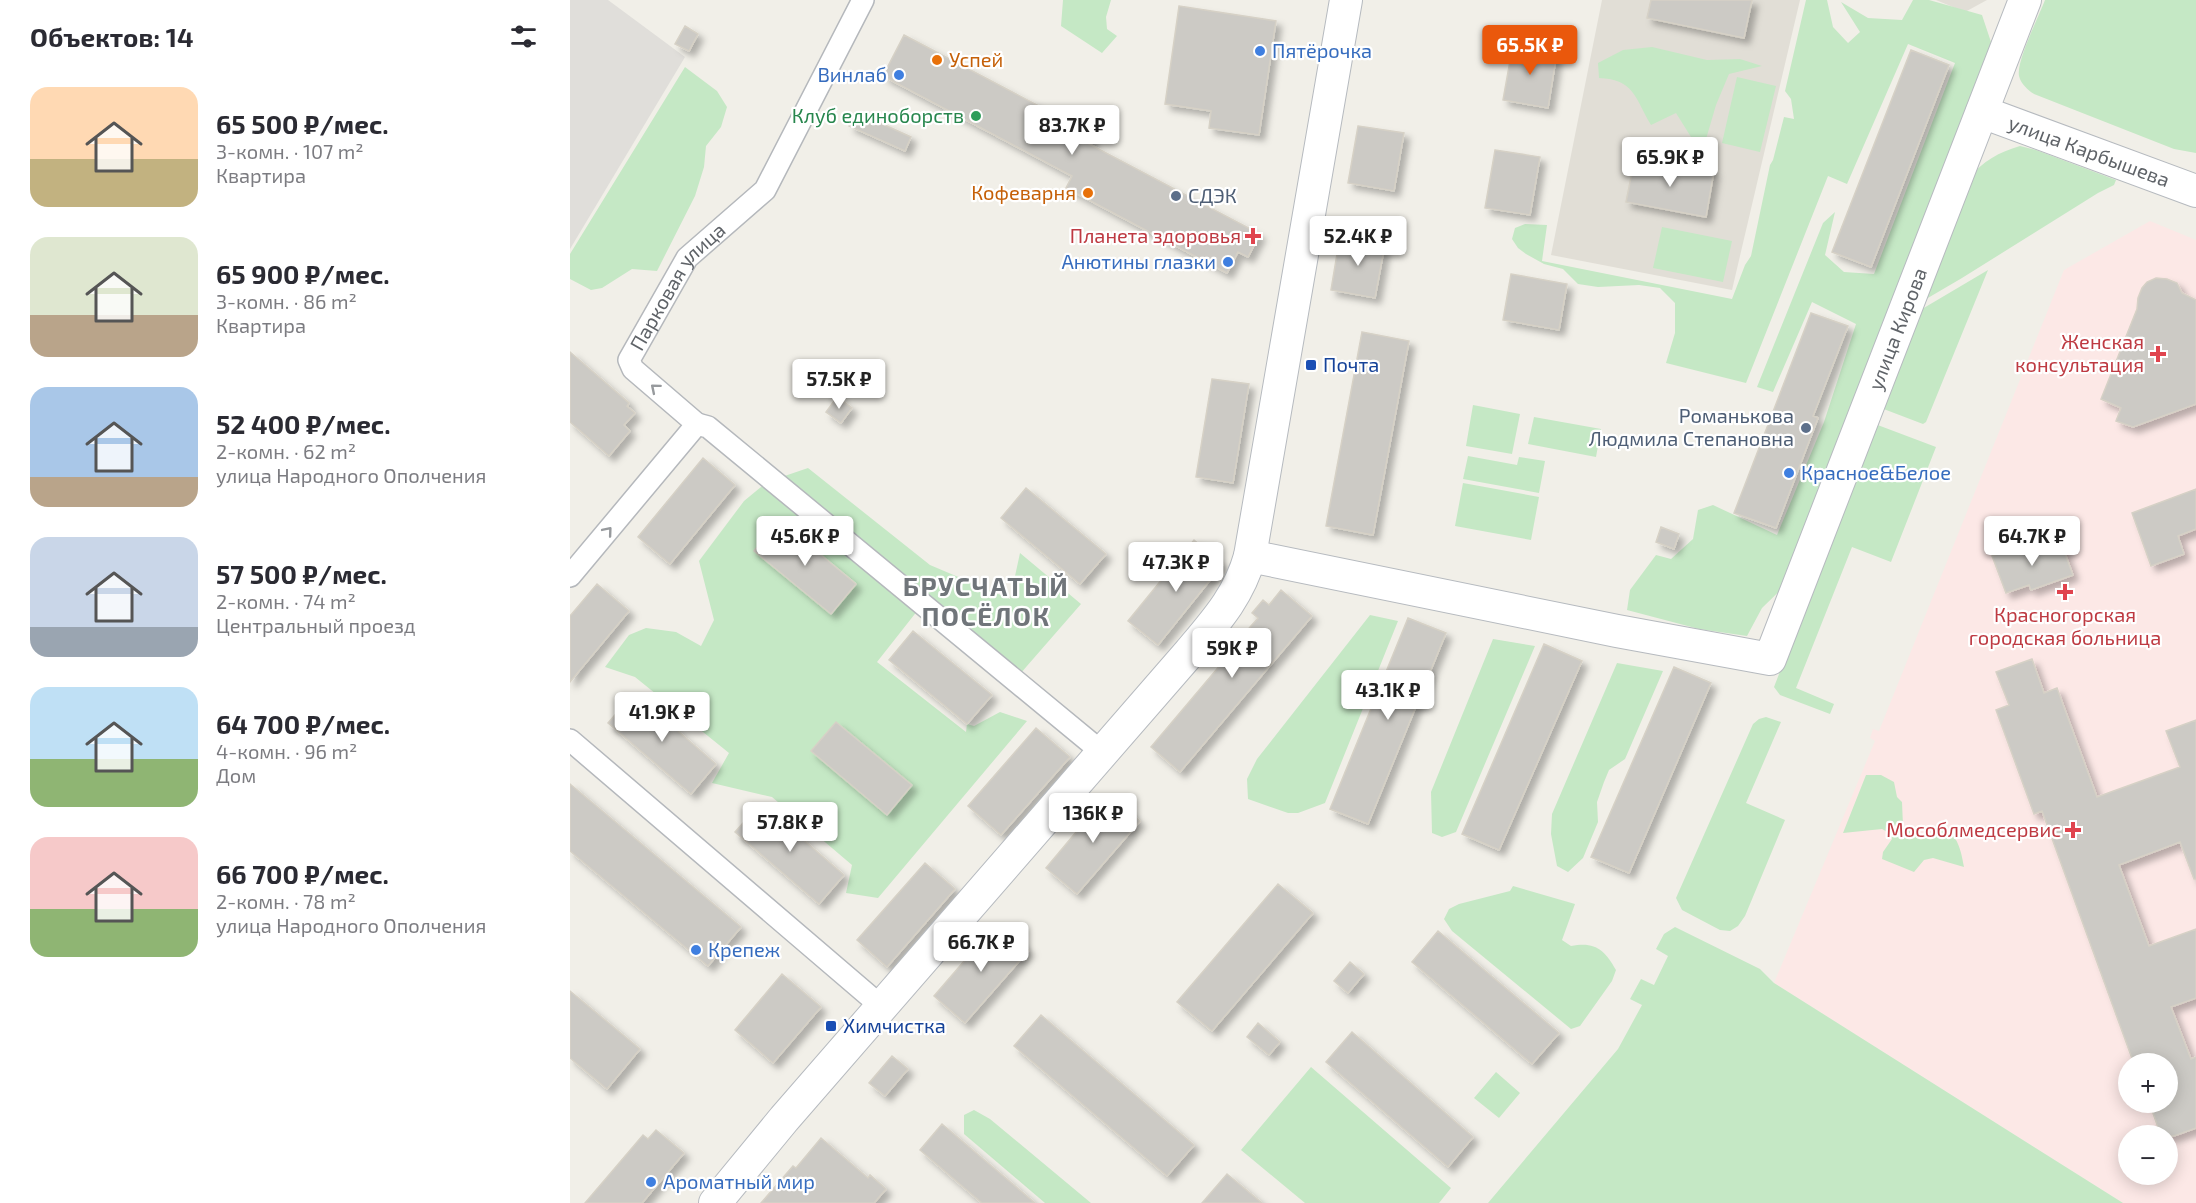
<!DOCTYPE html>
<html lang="ru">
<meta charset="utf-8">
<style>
:root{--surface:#fff;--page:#f2f2f3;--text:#2b2b33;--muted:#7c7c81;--accent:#ea580c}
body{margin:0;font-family:"Exo 2",sans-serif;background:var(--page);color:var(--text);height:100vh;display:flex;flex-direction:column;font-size:22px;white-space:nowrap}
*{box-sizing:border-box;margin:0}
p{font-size:20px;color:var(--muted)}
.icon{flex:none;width:33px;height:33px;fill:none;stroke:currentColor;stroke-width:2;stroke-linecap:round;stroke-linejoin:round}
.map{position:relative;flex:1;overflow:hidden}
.sheet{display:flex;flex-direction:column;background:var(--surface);width:570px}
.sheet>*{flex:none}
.buttons{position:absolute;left:1548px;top:1053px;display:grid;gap:12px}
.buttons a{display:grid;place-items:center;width:60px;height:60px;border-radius:50%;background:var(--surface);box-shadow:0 3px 15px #0003;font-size:30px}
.price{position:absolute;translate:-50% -51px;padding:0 14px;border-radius:6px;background:#fff;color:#222;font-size:20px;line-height:39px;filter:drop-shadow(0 2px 3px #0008)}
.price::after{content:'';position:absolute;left:50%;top:36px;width:18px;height:14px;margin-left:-9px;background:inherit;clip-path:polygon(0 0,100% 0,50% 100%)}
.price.current{background:var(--accent);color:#fff}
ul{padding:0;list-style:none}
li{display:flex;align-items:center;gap:18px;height:150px;padding:0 30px}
li span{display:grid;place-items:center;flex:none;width:168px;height:120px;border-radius:18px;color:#555}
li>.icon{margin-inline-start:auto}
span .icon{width:72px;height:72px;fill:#fffc;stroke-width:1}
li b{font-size:26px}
h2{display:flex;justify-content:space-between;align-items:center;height:72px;padding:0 30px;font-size:26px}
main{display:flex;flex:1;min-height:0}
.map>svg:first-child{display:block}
.industrial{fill:#e0deda}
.education{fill:#e1ded6}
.medical{fill:#fce8e6;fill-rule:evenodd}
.green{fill:#c5e8c5;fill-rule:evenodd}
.building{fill:#cccac5;stroke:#d6d1c6;stroke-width:1.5;filter:url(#shadow)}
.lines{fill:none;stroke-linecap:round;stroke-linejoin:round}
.street-casing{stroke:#b5b8bc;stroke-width:24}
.secondary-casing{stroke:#b6babf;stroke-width:34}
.street{stroke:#fff;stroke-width:21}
.secondary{stroke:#fff;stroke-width:32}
.oneway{stroke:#979a9d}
.shop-dot{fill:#3f7fe0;stroke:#fff;stroke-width:2}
.food-dot{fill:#e8710a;stroke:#fff;stroke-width:2}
.leisure-dot{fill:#2e9e5b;stroke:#fff;stroke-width:2}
.service-dot{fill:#5c6f8a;stroke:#fff;stroke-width:2}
.health-dot{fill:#e0444e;stroke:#fff;stroke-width:2}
.transit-dot{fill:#1a4fb4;stroke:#fff;stroke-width:2}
.labels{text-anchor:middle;stroke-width:4.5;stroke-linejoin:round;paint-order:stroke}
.shop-label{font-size:20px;fill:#366cbe;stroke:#fff;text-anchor:start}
.food-label{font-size:20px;fill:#c56008;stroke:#fff;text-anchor:start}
.leisure-label{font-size:20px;fill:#27864d;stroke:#fff;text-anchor:end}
.street-label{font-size:20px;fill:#5f6368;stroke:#fff}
.service-label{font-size:20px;fill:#4e5e75;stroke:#fff;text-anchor:start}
.health-label{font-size:20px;fill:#be3a42;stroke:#fff;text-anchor:end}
.transit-label{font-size:20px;fill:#164399;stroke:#fff;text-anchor:start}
.district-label{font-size:26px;font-weight:bold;letter-spacing:1.5px;fill:#70757a;stroke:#fff}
</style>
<main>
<section class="sheet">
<h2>Объектов: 14<svg class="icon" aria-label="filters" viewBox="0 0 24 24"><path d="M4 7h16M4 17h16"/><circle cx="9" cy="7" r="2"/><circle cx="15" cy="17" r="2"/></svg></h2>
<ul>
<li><span style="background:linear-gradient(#ffd9b3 60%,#c2b280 0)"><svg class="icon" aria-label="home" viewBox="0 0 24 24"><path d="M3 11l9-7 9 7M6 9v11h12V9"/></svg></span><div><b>65 500 ₽/мес.</b><p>3-комн. · 107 m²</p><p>Квартира</p></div></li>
<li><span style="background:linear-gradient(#dfe7d0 65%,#b9a48a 0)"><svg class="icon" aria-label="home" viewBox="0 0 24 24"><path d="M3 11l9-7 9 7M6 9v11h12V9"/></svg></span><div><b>65 900 ₽/мес.</b><p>3-комн. · 86 m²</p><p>Квартира</p></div></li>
<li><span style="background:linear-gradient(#a9c7e8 75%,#b9a48a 0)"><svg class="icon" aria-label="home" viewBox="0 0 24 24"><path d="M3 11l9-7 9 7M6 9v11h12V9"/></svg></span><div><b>52 400 ₽/мес.</b><p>2-комн. · 62 m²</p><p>улица Народного Ополчения</p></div></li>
<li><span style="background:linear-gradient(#c9d6e8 75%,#9aa5b1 0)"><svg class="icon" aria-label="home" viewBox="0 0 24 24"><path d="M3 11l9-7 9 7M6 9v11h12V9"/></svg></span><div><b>57 500 ₽/мес.</b><p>2-комн. · 74 m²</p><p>Центральный проезд</p></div></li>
<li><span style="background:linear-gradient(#bfe0f5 60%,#8fb573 0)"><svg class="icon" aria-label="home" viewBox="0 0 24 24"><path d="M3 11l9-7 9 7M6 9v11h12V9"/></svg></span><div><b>64 700 ₽/мес.</b><p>4-комн. · 96 m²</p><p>Дом</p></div></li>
<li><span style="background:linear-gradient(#f6c9c9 60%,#8fb573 0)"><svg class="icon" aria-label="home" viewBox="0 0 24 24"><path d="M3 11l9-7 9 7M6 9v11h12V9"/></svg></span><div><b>66 700 ₽/мес.</b><p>2-комн. · 78 m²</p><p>улица Народного Ополчения</p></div></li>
</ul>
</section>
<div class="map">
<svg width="1626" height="1203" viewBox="0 0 1626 1203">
<defs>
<filter id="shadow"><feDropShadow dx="5.5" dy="5.5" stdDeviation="3" flood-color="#0004"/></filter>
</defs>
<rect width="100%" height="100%" fill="#f1efe8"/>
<!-- industrial -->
<path class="industrial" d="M 0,0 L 38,0 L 115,57 L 0,249 Z"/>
<!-- education -->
<path class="education" d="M 1032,0 L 1230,0 L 1162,290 L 981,255 Z
M 1366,0 L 1417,0 L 1395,12 Z"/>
<!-- medical -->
<path class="medical" d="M 1580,221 L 1626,240 L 1626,1203 L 1553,1203 L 1204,983 L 1305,741 L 1300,738 L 1303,729 L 1309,731 L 1494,270 ZM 1558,1064 L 1598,1064 L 1598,1102 L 1558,1102 ZM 1558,1136 L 1598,1136 L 1598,1174 L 1558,1174 Z"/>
<!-- green -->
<path class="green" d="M 493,0 L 541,0 L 536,17 L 537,29 L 547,36 L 532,53 L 491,26 Z
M 1236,0 L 1257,0 L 1263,27 L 1278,43 L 1290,32 L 1271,2 L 1298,18 L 1332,20 L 1343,0 L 1359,0 L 1412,15 L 1421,42 L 1336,293 L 1225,576 L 1192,608 L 1177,636 L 1129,629 L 1057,610 L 1060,590 L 1086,555 L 1101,559 L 1123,539 L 1128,510 L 1143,505 L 1207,535 L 1254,422 L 1286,324 L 1242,302 L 1203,392 L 1187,387 L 1253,223 L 1265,212 L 1255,255 L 1274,272 L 1304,274 L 1385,63 L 1338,44 L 1277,184 L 1258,176 L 1176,383 L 1096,363 L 1105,333 L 1105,303 L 1090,288 L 1069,285 L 1028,287 L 1008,284 L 993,269 L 974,264 L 956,254 L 948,248 L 942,239 L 945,228 L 955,224 L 977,225 L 972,261 L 1162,299 L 1175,265 L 1181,256 L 1200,165 L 1203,160 L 1214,117 L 1224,119 L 1221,99 L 1215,91 Z
M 1475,0 L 1626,0 L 1626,153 L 1604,149 L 1464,94 C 1458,90 1451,84 1449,76 C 1446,62 1469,16 1475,0 Z
M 1082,47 L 1137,60 L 1170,59 L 1192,66 L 1159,74 L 1146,105 L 1134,146 L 1121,137 L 1106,113 L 1081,125 C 1065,98 1064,79 1029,78 L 1028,63 L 1053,50 Z
M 115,67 L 147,91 L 157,107 L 151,127 L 136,146 L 134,167 L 125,196 L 87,271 L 62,269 L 32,288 L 21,290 L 0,279 L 0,254 Z
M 1167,77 L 1206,86 L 1190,152 L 1152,143 Z
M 1450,146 L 1466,150 L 1546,180 L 1544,185 L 1528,193 L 1392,278 L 1351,302 L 1399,178 C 1413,161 1429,152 1450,146 Z
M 1092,227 L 1162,241 L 1153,282 L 1083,268 Z
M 1418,270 L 1356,422 L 1353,424 L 1311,408 L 1347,312 Z
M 903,405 L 950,414 L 942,454 L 896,446 Z
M 964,417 L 1031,429 L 1026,457 L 958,444 Z
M 1305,424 L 1366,447 L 1321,562 L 1282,547 L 1226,688 L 1264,704 L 1260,714 L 1210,695 L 1204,687 Z
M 898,456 L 947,465 L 949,457 L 975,461 L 969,493 L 893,479 Z
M 238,468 L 360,565 L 440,599 L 450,553 L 511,604 L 450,674 L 359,596 L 307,662 L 396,732 L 397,724 L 404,726 L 430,712 L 457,721 L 308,898 L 276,893 L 282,865 L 202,797 L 142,783 L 159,753 L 65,677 L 35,667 L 59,635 L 76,628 L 106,632 L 131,646 L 144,620 L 129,561 L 174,501 L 197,482 ZM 209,520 L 286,583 L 262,614 L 184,551 ZM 266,722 L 342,785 L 317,815 L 241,751 Z
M 893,483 L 969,497 L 961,540 L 885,526 Z
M 800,615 L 828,621 L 755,803 L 728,813 L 718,813 L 678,799 L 677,779 L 687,759 Z
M 923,639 L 965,646 L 886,832 L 872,837 L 862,833 L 861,792 Z
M 1047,663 L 1093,671 L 1055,759 L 1039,770 L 1034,782 L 1027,802 L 1028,822 L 1013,858 L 998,872 L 987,866 L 981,834 L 982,814 Z
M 1196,717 L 1211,722 L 1176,803 L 1215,820 L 1175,916 L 1168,926 L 1160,931 L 1150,930 L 1112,910 L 1106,898 L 1183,724 L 1189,719 Z
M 1296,775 L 1311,775 L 1324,782 L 1327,797 L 1332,802 L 1333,826 L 1351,837 L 1366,833 L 1373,826 C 1388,836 1391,850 1394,867 L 1363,858 L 1354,860 L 1344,872 L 1312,859 L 1313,852 L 1322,839 L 1319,833 L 1312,829 L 1273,833 Z
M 943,886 L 1005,904 L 992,940 L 1001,946 C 1025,941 1035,950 1046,970 L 1042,981 L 1010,1026 L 1001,1029 L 882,931 L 874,919 L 879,909 L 889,904 L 940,891 Z
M 1105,927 L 1190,969 L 1204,983 L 1553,1203 L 918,1203 L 1048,1049 L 1072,1005 L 1060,999 L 1071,979 L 1084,985 L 1098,956 L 1086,949 L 1094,934 Z
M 741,1067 L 881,1188 L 869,1203 L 735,1203 L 671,1150 Z
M 926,1072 L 950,1093 L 929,1118 L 904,1098 Z
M 404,1110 L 420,1119 L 521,1203 L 475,1203 L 394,1134 L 394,1115 Z"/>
<!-- building -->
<path class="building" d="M 1081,0 L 1182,0 L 1174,38 L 1077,18 Z
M 609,6 L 706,21 L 689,135 L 639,128 L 641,111 L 595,104 Z
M 115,26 L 128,34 L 119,51 L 105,44 Z
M 334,35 L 524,135 L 519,144 L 690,234 L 678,257 L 668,252 L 657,273 L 496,188 L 502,176 L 313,76 Z
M 943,44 L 987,52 L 978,108 L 933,100 Z
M 1341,50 L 1379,65 L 1301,267 L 1262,252 Z
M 286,112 L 341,137 L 335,151 L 279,126 Z
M 788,126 L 834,133 L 824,191 L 778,183 Z
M 925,150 L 970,157 L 960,215 L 915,208 Z
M 1065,157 L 1085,160 L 1084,166 L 1122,173 L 1123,167 L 1144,171 L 1136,217 L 1056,202 Z
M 770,236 L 815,244 L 805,298 L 761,290 Z
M 941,274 L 997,284 L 989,330 L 933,320 Z
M 1586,278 L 1597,279 L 1607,283 L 1612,293 L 1626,300 L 1626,404 L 1563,427 L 1546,421 L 1551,408 L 1531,399 L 1567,309 L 1568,298 L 1572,288 L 1577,282 Z
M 1241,313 L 1278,326 L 1243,416 L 1248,418 L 1206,528 L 1164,513 Z
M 792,332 L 839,341 L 803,535 L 756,526 Z
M 0,352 L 59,403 L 57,406 L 65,413 L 54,425 L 60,431 L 39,456 L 0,422 Z
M 642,379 L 679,384 L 663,483 L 626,477 Z
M 267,397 L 282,408 L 271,423 L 256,412 Z
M 133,458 L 165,485 L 100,564 L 68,537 Z
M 456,488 L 536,554 L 510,584 L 431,518 Z
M 1626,489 L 1626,529 L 1608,536 L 1614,554 L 1581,566 L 1562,513 Z
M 209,520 L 286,584 L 261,614 L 184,551 Z
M 1091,527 L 1109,534 L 1104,549 L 1086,542 Z
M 624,540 L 653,564 L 588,645 L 558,621 Z
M 1490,540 L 1503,575 L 1461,590 L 1459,585 L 1436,593 L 1422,556 L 1450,546 L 1453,553 Z
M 27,584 L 59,611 L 0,682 L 0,616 Z
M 711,590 L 742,616 L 610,772 L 581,747 L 674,637 L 673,635 L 688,618 L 682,613 L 693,600 L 699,605 Z
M 838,618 L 876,633 L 798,824 L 760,809 Z
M 343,631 L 422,695 L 397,724 L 319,660 Z
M 974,644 L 1012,661 L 929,850 L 892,834 Z
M 1462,659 L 1474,693 L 1487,688 L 1527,797 L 1610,767 L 1596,731 L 1626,720 L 1626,879 L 1624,879 L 1610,842 L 1549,865 L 1579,946 L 1626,929 L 1626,998 L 1601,1007 L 1621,1059 L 1626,1057 L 1626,1128 L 1604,1136 L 1591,1136 L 1579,1102 L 1598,1102 L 1598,1064 L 1564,1064 L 1472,811 L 1464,814 L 1426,710 L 1439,705 L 1426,672 Z
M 1104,667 L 1141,683 L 1059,873 L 1021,857 Z
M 64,693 L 146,764 L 121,794 L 38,723 Z
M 266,722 L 342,785 L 317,815 L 241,751 Z
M 466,728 L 500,757 L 431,835 L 398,806 Z
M 0,784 L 171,927 L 138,966 L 0,851 Z
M 538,794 L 570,821 L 507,894 L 476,868 Z
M 191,803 L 274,875 L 249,904 L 165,832 Z
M 355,863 L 385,889 L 317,967 L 287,940 Z
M 708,884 L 743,913 L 642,1031 L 607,1002 Z
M 427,923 L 459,950 L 395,1023 L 364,996 Z
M 868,931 L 989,1033 L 962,1064 L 842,962 Z
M 780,962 L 794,974 L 778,993 L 764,981 Z
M 212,974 L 251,1007 L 203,1063 L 165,1030 Z
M 0,991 L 70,1049 L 37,1089 L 0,1058 Z
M 471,1015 L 624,1145 L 597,1176 L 444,1046 Z
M 688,1023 L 710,1042 L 699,1055 L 677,1037 Z
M 782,1032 L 903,1137 L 878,1167 L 756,1062 Z
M 322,1056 L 338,1069 L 315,1096 L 299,1083 Z
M 372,1124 L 465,1203 L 412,1203 L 350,1150 Z
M 86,1130 L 114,1153 L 72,1203 L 15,1203 L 73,1135 L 78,1139 Z
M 251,1138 L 298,1178 L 300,1175 L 316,1189 L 304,1203 L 191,1203 L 223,1166 L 226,1168 Z
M 657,1174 L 692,1203 L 632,1203 Z"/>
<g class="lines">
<!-- street casing -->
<g class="street-casing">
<g id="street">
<path d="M 127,424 L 138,427 L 533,753"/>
<path id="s1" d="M 0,576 L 127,424 L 63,369 L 59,360 L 117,258 L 195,190 L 293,0"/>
<path d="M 0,740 L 312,1007"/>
</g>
</g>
<!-- secondary casing -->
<g class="secondary-casing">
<g id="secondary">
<path id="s2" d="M 1412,112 L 1626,191"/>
<path id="s3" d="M 680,556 L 1047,631 L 1200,659 L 1455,0"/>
<path d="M 145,1203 L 214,1119 L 619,653 C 645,622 669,596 680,556 L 776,0"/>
</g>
</g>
<!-- street -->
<use href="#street" class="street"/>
<!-- secondary -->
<use href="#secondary" class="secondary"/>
</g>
<!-- one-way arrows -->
<defs><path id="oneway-chevron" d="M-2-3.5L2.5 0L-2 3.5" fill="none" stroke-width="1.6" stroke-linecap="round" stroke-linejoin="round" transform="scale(1.5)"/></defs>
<g class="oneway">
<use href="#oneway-chevron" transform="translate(85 388) rotate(-140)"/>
<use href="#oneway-chevron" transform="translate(38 531) rotate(-50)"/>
</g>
<!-- markers -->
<g class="shop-dot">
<circle cx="690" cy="51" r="6"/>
<circle cx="329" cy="75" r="6"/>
<circle cx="658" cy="262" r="6"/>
<circle cx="1219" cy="473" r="6"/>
<circle cx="126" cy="950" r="6"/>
<circle cx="81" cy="1182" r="6"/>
</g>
<g class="food-dot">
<circle cx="367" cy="60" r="6"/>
<circle cx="518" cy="193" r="6"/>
</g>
<circle class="leisure-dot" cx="406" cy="116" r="6"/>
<g class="service-dot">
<circle cx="606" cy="196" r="6"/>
<circle cx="1236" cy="428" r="6"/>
</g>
<g class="health-dot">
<path d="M680 227h6v6h6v6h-6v6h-6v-6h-6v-6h6z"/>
<path d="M1585 345h6v6h6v6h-6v6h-6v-6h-6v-6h6z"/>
<path d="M1492 583h6v6h6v6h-6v6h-6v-6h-6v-6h6z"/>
<path d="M1500 821h6v6h6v6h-6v6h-6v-6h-6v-6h6z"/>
</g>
<g class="transit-dot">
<rect x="735" y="359" width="12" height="12" rx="3"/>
<rect x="255" y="1020" width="12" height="12" rx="3"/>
</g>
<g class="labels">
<!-- shop labels -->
<g class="shop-label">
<text x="702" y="58">Пятёрочка</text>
<text x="317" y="82" text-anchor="end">Винлаб</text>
<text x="646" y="269" text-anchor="end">Анютины глазки</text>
<text x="1231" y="480">Красное&amp;Белое</text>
<text x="138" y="957">Крепеж</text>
<text x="93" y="1189">Ароматный мир</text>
</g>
<!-- food labels -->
<g class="food-label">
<text x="379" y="67">Успей</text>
<text x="506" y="200" text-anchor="end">Кофеварня</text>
</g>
<!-- leisure labels -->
<g class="leisure-label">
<text x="394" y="123">Клуб единоборств</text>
</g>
<!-- street labels -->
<g class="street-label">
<text dy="7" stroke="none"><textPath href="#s2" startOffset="114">улица Карбышева</textPath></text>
<text dy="7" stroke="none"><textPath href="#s1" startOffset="381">Парковая улица</textPath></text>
<text dy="7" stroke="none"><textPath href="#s3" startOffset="884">улица Кирова</textPath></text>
</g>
<!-- service labels -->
<g class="service-label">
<text x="618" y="203">СДЭК</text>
<text x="1224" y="423" text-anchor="end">Романькова<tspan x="1224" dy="23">Людмила Степановна</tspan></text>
</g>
<!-- health labels -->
<g class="health-label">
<text x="671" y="243">Планета здоровья</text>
<text x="1574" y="349">Женская<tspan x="1574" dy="23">консультация</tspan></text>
<text x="1495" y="622" text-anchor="middle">Красногорская<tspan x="1495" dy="23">городская больница</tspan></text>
<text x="1491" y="837">Мособлмедсервис</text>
</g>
<!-- transit labels -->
<g class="transit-label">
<text x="753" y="372">Почта</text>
<text x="273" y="1033">Химчистка</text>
</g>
<!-- district labels -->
<g class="district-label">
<text x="416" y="596">БРУСЧАТЫЙ<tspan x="416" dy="30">ПОСЁЛОК</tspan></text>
</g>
</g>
</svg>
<div class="buttons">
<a>+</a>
<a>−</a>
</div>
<b class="price current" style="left:960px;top:76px">65.5K ₽</b>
<b class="price" style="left:502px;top:156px">83.7K ₽</b>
<b class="price" style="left:1100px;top:188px">65.9K ₽</b>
<b class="price" style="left:788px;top:267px">52.4K ₽</b>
<b class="price" style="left:269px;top:410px">57.5K ₽</b>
<b class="price" style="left:235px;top:567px">45.6K ₽</b>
<b class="price" style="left:1462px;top:567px">64.7K ₽</b>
<b class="price" style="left:606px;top:593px">47.3K ₽</b>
<b class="price" style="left:662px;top:679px">59K ₽</b>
<b class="price" style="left:818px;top:721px">43.1K ₽</b>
<b class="price" style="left:92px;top:743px">41.9K ₽</b>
<b class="price" style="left:523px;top:844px">136K ₽</b>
<b class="price" style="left:220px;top:853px">57.8K ₽</b>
<b class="price" style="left:411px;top:973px">66.7K ₽</b>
</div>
</main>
